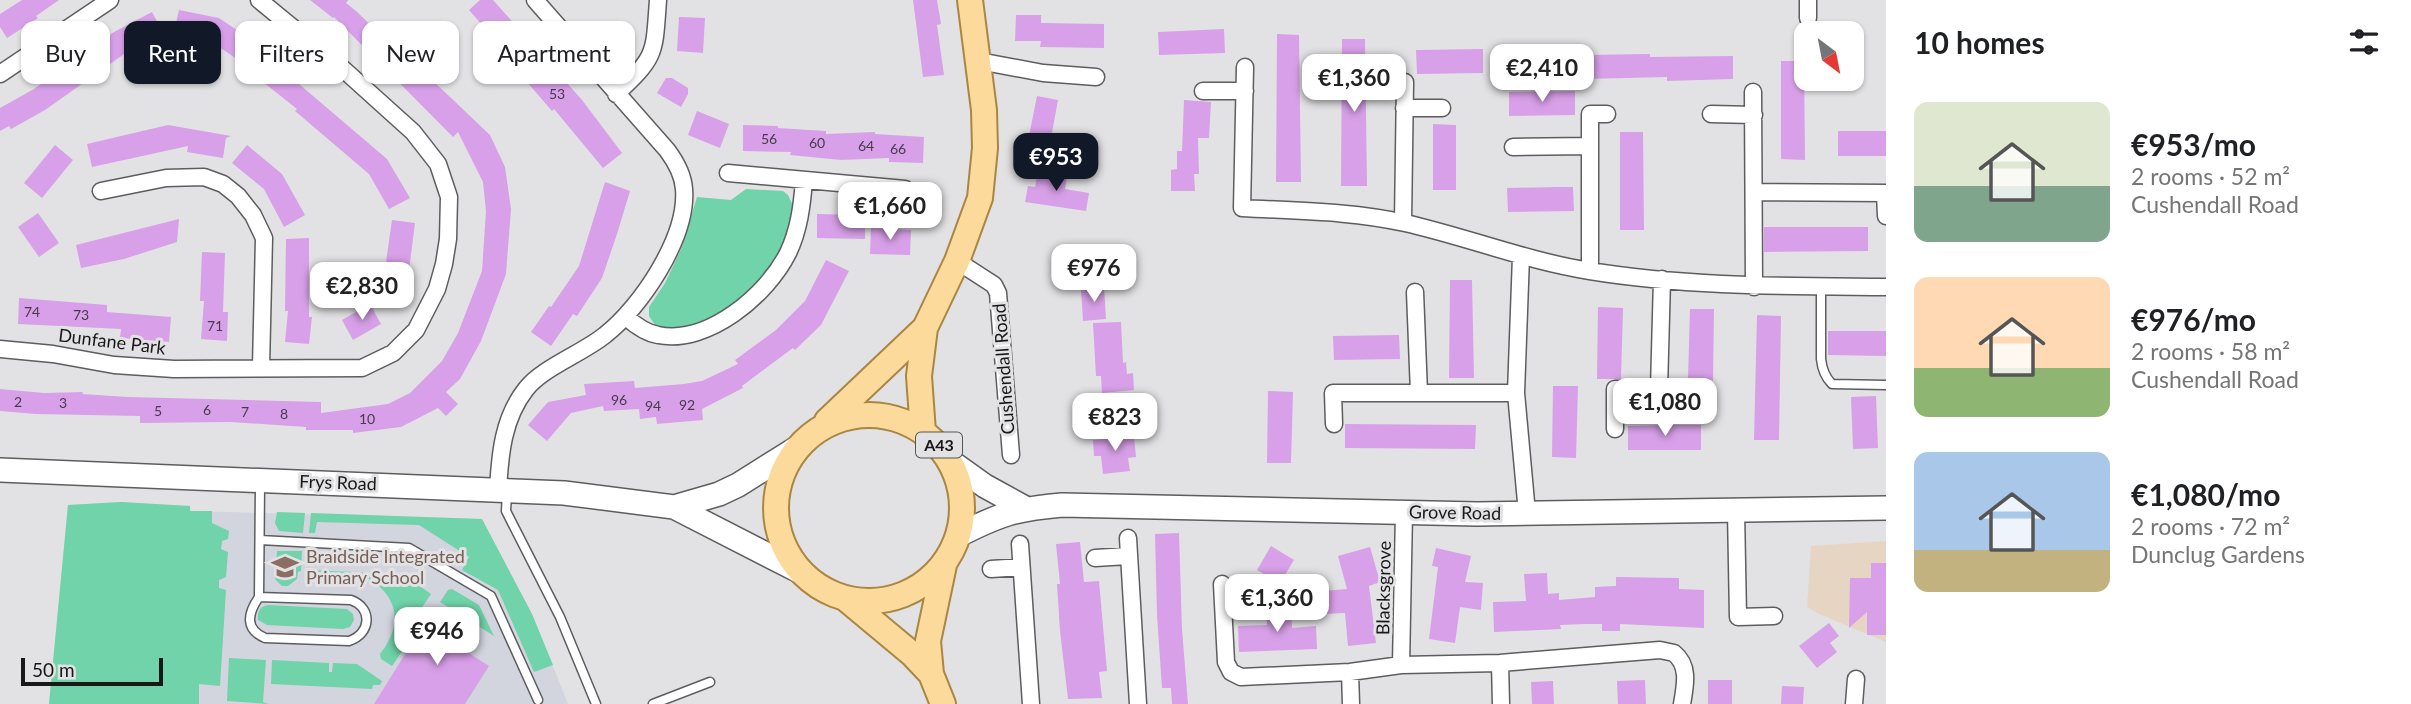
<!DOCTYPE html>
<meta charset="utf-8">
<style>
:root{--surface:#fff;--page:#f6f6f6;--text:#202124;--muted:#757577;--accent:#111827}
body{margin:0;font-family:Lato,sans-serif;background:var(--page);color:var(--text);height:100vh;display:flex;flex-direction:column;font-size:26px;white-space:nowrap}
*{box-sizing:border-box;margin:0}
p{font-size:23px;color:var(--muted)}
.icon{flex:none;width:38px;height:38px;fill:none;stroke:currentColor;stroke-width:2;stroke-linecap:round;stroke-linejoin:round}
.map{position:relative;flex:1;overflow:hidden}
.side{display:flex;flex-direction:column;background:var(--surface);width:525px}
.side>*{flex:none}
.guide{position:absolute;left:21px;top:21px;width:665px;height:63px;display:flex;gap:14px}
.needle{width:46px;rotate:148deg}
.fabs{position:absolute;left:1794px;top:21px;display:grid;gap:14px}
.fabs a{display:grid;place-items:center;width:70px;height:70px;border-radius:14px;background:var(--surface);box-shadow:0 2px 5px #0004;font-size:35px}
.scale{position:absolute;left:21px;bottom:18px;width:142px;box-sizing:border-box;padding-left:7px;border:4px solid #181818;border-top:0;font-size:19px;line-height:24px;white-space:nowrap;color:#181818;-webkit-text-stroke:5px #e2e2e4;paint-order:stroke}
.price{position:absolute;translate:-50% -60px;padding:0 16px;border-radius:14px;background:#fff;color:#222;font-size:23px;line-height:46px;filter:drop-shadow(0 2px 4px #0008)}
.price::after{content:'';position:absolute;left:50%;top:42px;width:21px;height:16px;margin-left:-10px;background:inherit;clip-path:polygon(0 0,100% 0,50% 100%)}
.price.on{background:var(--accent);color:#fff}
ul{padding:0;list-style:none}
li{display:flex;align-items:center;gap:21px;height:175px;padding:0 28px}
li span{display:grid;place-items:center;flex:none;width:196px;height:140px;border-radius:14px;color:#555}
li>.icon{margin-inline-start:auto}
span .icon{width:84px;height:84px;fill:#fffc;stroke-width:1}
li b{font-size:30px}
h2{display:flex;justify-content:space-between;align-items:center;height:84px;padding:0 28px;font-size:30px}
.chip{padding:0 24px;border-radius:14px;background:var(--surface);box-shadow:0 2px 5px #0004;font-size:24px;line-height:63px}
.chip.on{background:var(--accent);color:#fff}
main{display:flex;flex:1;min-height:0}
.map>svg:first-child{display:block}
.commercial{fill:#e7d5c4}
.built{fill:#d2d5de}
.green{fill:#70d3a9}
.building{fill:#d8a0e8}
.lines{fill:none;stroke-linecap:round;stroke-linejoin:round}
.lane-casing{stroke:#5d5d5f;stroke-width:11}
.street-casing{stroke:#5d5d5f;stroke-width:19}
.secondary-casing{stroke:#5d5d5f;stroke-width:26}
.primary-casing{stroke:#aa8643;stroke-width:28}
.lane{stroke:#fff;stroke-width:8}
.street{stroke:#fff;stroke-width:16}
.secondary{stroke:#fff;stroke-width:23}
.primary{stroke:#fbda9c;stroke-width:24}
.labels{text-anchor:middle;stroke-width:6;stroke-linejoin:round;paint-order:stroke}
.number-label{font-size:14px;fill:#483a4c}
.shield{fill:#e2e2e4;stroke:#555;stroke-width:2}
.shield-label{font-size:16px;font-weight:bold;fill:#181818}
.street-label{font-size:18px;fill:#181818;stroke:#e2e2e4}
.education-label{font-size:18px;fill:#785e54;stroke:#e2e2e4;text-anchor:start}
</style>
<main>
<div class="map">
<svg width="1886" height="704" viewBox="0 0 1886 704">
<rect width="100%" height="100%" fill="#e2e2e4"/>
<!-- commercial -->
<path class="commercial" d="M 1886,541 L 1886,642 L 1819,614 L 1807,607 L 1811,546 Z"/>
<!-- built -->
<path class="built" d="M 121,502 L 190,506 L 191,511 L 482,519 L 532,614 L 568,704 L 49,704 L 68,505 Z"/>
<!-- green -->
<path class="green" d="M 746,189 L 783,191 L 788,195 L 795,210 L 783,251 L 761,284 L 707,324 L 666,331 L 655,325 L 649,316 L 649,307 L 665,283 L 681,249 L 697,197 L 731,200 Z
M 121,502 L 190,506 L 190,511 L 212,511 L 212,523 L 229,531 L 228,539 L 222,541 L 221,549 L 228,552 L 226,577 L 219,580 L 219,588 L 226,590 L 220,686 L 199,684 L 199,704 L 49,704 L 68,505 Z
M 277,512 L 305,513 L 303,533 L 279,531 L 275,523 Z
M 311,513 L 482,519 L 532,614 L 553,665 L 534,672 L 498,590 L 462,570 L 469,557 L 419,525 L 317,522 L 315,533 L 309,533 Z
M 277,551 L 302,551 L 301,571 L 298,572 L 297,579 L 288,586 L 282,586 L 275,579 Z
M 308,570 L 397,574 L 404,575 L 431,594 L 413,621 L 419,626 L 392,666 L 381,659 L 380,654 C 396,634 402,610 382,589 C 379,586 374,581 369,579 C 351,572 327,574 308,574 Z
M 452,589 L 479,605 L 494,636 L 440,602 L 448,590 Z
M 268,605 L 347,609 L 353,614 L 354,620 L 350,627 L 343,629 L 267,625 L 258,620 C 257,612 260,606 268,605 Z
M 229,658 L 266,660 L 263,702 L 269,704 L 227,701 Z
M 272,660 L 329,663 L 329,672 L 332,672 L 333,663 L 357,664 L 382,681 L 380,685 L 373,685 L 372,689 L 271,684 Z"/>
<!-- building -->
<path class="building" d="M 22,0 L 59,0 L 36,16 L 38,18 L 7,38 L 0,27 L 0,14 Z
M 310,0 L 348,0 L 346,3 L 356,11 L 407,60 L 409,58 L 490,135 L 505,167 L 511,209 L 506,274 L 481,341 L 460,379 L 446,392 L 458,404 L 446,416 L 438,408 L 401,427 L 353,433 L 353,430 L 306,430 L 306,427 L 230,422 L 140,423 L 140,416 L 36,414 L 0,411 L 0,389 L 44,393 L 83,392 L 82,394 L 128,397 L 321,402 L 321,413 L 388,404 L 410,393 L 442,361 L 458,333 L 482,271 L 486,211 L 483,182 L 458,132 L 453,137 L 334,17 L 333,18 Z
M 480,0 L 493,0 L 582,100 L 622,153 L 603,168 L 554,109 L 552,111 L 496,46 L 499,44 L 469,10 Z
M 913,0 L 937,0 L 941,24 L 937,25 L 944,75 L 923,77 Z
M 179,10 L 219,18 L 265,49 L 263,52 L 301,82 L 299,84 L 387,159 L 410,198 L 389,209 L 369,174 L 295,111 L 297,109 L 258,78 L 260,75 L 209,40 L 174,32 Z
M 152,12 L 163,32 L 127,52 L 45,110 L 11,129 L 9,126 L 0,131 L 0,108 L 34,89 L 114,32 Z
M 1016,15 L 1041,15 L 1041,23 L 1104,24 L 1104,48 L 1040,47 L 1041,41 L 1015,41 Z
M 679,17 L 705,18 L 703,53 L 677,51 Z
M 1224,29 L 1225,53 L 1159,55 L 1158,32 Z
M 1277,34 L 1299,35 L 1301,182 L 1276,182 Z
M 1342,39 L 1365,39 L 1367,186 L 1341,186 Z
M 1483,49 L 1483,73 L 1417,74 L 1416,50 Z
M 1650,54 L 1650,57 L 1733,56 L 1733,79 L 1667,81 L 1667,77 L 1585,79 L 1584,55 Z
M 1781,61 L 1804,61 L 1805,160 L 1781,159 Z
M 666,78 L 672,78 L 688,88 L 688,94 L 681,107 L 657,93 Z
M 1575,91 L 1575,115 L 1509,116 L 1509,92 Z
M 1037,96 L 1058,100 L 1047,160 L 1025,156 Z
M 1184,100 L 1211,102 L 1209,138 L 1198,138 L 1199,174 L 1194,174 L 1195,191 L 1171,191 L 1171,170 L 1177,169 L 1177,151 L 1182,151 Z
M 697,111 L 729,124 L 720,148 L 688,135 Z
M 1433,124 L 1456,125 L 1456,190 L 1433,190 Z
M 168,125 L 231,136 L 226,138 L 223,158 L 187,152 L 188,146 L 92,167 L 87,144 Z
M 743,125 L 778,126 L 778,128 L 826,131 L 826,134 L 875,132 L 875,134 L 924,137 L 923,163 L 889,162 L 889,158 L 841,160 L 790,155 L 791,152 L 743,151 Z
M 1838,131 L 1886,131 L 1886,156 L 1838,156 Z
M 1620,132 L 1643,132 L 1644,230 L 1620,230 Z
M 55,145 L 73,160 L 42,198 L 24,183 Z
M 247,145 L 282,174 L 305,215 L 284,227 L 264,189 L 232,163 Z
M 1038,171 L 1067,177 L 1065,189 L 1089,193 L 1086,211 L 1025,202 L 1028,186 L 1035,187 Z
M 605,182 L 630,191 L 617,234 L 602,278 L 577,316 L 573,314 L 551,346 L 531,332 L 549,306 L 551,307 L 579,266 Z
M 1557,187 L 1573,187 L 1574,211 L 1508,212 L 1507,188 Z
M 38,213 L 59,243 L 39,257 L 18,227 Z
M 817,214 L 865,215 L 865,239 L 817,238 Z
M 179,219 L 177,242 L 124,259 L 81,268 L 76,245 Z
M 392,220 L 415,223 L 409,270 L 394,299 L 373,288 L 386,262 Z
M 1764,227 L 1868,227 L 1868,251 L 1764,252 Z
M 871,228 L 911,230 L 910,255 L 870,254 Z
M 309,238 L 309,317 L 312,317 L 309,344 L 285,342 L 288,311 L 285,311 L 286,239 Z
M 202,252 L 225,253 L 223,312 L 228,312 L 227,341 L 201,339 L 204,301 L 200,301 Z
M 826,260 L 849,271 L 821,325 L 795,350 L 793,348 L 742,386 L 743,388 L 702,409 L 703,420 L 657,424 L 656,417 L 640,419 L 639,409 L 604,411 L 603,406 L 571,413 L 547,441 L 528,425 L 548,402 L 586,395 L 584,384 L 634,381 L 635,388 L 684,384 L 702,381 L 738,364 L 735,360 L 776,330 L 805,301 Z
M 1450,280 L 1472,280 L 1474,378 L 1449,378 Z
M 1104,287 L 1106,319 L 1083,321 L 1081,289 Z
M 19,298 L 107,305 L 107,312 L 171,317 L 169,342 L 120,338 L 121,329 L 18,324 Z
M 370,304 L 381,324 L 353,340 L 342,320 Z
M 1598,307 L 1623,308 L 1621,379 L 1597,379 Z
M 1690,309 L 1714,309 L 1713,381 L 1688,379 Z
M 1757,315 L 1781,316 L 1779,440 L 1754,440 Z
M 1121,322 L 1123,363 L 1126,362 L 1127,374 L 1133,373 L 1134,390 L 1102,393 L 1101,376 L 1096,376 L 1093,323 Z
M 1828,331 L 1886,331 L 1886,356 L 1828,355 Z
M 1399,335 L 1400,359 L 1334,360 L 1333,336 Z
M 1553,386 L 1578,386 L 1576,458 L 1552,457 Z
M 1268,391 L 1293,392 L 1291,463 L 1267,463 Z
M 1876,396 L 1878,448 L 1853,449 L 1851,397 Z
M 1345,424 L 1476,425 L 1475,449 L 1345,448 Z
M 1679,425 L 1701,425 L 1701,450 L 1628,450 L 1628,426 Z
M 1134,436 L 1136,457 L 1128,458 L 1130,471 L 1103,474 L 1101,456 L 1094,456 L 1093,440 Z
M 1179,533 L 1182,629 L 1188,704 L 1172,704 L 1171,688 L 1162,688 L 1157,615 L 1155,534 Z
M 1080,542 L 1084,582 L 1099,581 L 1107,671 L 1099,672 L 1102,698 L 1068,699 L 1060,631 L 1057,584 L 1060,584 L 1056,544 Z
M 1271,546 L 1294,560 L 1280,583 L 1257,570 Z
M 1370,547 L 1380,582 L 1369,586 L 1376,643 L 1348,646 L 1345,613 L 1324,614 L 1323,591 L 1347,589 L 1338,556 Z
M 1436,548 L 1471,556 L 1465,582 L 1483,583 L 1481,610 L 1460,607 L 1455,643 L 1429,639 L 1438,567 L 1432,566 Z
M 1871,563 L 1886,563 L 1886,635 L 1867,635 L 1867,612 L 1849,628 L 1850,578 L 1871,578 Z
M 1547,573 L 1548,594 L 1559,593 L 1559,600 L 1595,597 L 1595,587 L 1616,586 L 1616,577 L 1679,578 L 1679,589 L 1704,590 L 1704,628 L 1620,624 L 1620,631 L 1602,631 L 1602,624 L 1585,624 L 1560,625 L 1561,629 L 1494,632 L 1493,602 L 1526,601 L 1524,574 Z
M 1267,606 L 1291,606 L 1292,628 L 1316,626 L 1317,649 L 1239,652 L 1238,626 L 1267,625 Z
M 447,607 L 476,625 L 461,648 L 489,666 L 465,704 L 374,704 L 417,635 L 426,640 Z
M 1829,623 L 1839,636 L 1830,643 L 1837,652 L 1817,668 L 1799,646 Z
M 1645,680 L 1646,704 L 1618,704 L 1617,681 Z
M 1708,680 L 1732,680 L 1732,704 L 1708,704 Z
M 1553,681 L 1554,704 L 1532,704 L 1531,682 Z
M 1782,686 L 1804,687 L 1803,704 L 1781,704 Z"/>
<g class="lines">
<!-- lane casing -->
<g class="lane-casing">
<path id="lane" d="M 1821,286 L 1821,359 C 1822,369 1825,377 1832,384 L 1886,385
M 507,493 L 506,511 L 560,617 L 596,704
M 260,540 L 409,548 L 491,596 L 538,700
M 259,597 L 351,600 C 373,608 371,634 349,641 L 265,638 C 244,629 248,613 259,597 L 260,484
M 653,704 L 710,682"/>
</g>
<!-- street casing -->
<g class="street-casing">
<path id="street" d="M 1808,18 L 1808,0
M 979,61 L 1043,73 L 1096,77
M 1245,67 L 1242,208 C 1296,211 1352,211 1405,223 C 1467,237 1527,261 1590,271 C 1688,287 1787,286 1886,287
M 0,74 L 110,0
M 1203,91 L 1245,91
M 1753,92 L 1754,287
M 616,94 C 657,56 654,54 658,0
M 1404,108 L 1442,108
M 1711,114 L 1754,115
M 1513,147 L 1590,146
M 728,173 L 905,189
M 101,191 L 166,178 L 204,177 L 223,184 L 238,196 L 253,215 L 264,238 L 261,367
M 1754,192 L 1886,193
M 1885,193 L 1886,216
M 1403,222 L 1405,82
M 1521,256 L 1516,393 L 1527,513
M 957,261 L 994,285 L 998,293 L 1011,455
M 1590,271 L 1590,114 L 1607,114
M 1415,292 L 1419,393
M 626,317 C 635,325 646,333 658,335 C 708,345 767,295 788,253 C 799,230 802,206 804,180
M 0,349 L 53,354 L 114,365 L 174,369 L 362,368 L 393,353 L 416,330 L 437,289 L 444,264 L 448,239 L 449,197 L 438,164 L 413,132 L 342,68 L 259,0
M 1659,389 L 1662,279
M 1334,424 L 1333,393 L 1516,393
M 1615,429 L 1615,389 L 1685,389
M 498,490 C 500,454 503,418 526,389 C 542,368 583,353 605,335 C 641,307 688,237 684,189 C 683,174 676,162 667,150 L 535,0
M 1736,511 L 1738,617 L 1774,616
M 1128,538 L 1138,704
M 1020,544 L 1031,704
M 1095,558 L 1128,556
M 991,569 L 1021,567
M 1222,584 L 1226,662 L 1231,672 L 1241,677 L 1350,672 L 1401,665 L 1500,663 L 1660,650 L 1674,653 C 1690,666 1685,686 1682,704
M 1500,663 L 1501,704
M 1401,665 L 1404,512
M 1350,672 L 1351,704
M 1854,704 L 1856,679"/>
</g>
<!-- secondary casing -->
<g class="secondary-casing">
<path id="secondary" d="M 950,461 L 985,486 L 1025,508
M 0,470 L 564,493 L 674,507 L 799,571
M 674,507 L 719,494 L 738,485 L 797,448
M 959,535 C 1000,514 1016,509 1062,505 L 1477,514 L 1886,508"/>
</g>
<!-- primary casing -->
<g class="primary-casing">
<path id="primary" d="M776 508a93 93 0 1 1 186 0a93 93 0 1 1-186 0Z
M 827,421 L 925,328
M 923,432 L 919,376 L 925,328 L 957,261 L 980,198 L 985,148 L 984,110 L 970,0
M 846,599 L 912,654 L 931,674
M 943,704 L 931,674 L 928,641 L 944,565"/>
</g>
<!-- lane -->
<use href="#lane" class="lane"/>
<!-- street -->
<use href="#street" class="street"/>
<!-- secondary -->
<use href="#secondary" class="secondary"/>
<!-- primary -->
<use href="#primary" class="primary"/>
</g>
<!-- icons -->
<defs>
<g id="school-bare" transform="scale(2.1)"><path d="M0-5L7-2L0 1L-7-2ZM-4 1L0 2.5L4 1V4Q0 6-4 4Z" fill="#8d6e63" stroke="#e2e2e4" stroke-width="2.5" paint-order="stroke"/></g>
</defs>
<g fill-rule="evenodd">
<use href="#school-bare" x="285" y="567"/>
</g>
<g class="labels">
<!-- number labels -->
<g class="number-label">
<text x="557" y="99">53</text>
<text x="769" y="144">56</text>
<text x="817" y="148">60</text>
<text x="866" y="151">64</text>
<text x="898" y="154">66</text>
<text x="32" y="317">74</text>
<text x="81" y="320">73</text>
<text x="215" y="331">71</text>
<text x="619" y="405">96</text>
<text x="18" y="407">2</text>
<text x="63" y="408">3</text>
<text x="687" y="410">92</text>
<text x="653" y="411">94</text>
<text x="207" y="415">6</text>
<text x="158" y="416">5</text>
<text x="245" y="417">7</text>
<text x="284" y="419">8</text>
<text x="367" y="424">10</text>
</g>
<!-- shield labels -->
<rect class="shield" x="916" y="432.5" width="46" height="25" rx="5"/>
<g class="shield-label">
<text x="939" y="451">A43</text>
</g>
<!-- street labels -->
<g class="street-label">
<text transform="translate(112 342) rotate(7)" y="6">Dunfane Park</text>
<text transform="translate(1004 369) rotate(-94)" y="6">Cushendall Road</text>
<text transform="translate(338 483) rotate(2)" y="6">Frys Road</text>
<text transform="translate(1455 513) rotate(1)" y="6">Grove Road</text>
<text transform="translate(1384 588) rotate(-89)" y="6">Blacksgrove</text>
</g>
<!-- education labels -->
<g class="education-label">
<text x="306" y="563">Braidside Integrated<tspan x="306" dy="21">Primary School</tspan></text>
</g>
</g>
</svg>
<div class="fabs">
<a><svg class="needle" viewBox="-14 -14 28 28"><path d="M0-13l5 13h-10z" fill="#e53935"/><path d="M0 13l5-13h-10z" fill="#757577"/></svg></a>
</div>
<div class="scale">50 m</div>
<b class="price" style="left:1542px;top:104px">€2,410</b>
<b class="price" style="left:1354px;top:114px">€1,360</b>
<b class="price on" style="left:1056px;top:193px">€953</b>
<b class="price" style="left:890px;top:242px">€1,660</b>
<b class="price" style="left:1094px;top:304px">€976</b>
<b class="price" style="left:362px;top:322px">€2,830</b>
<b class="price" style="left:1665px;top:438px">€1,080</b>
<b class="price" style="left:1115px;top:453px">€823</b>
<b class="price" style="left:1277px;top:634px">€1,360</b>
<b class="price" style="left:437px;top:667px">€946</b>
<div class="guide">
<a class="chip">Buy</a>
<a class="chip on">Rent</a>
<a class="chip">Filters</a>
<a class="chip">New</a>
<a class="chip">Apartment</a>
</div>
</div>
<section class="side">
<h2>10 homes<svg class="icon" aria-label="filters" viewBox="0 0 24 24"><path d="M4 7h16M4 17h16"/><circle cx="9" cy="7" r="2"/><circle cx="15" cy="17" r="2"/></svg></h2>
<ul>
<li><span style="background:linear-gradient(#dfe7d0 60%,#7fa58c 0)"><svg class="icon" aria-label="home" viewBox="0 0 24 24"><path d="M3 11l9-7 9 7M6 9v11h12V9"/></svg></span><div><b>€953/mo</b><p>2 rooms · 52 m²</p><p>Cushendall Road</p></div></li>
<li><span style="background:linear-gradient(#ffd9b3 65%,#8fb573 0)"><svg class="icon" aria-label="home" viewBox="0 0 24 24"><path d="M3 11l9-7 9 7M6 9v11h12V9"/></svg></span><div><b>€976/mo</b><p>2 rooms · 58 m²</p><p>Cushendall Road</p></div></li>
<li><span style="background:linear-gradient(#a9c7e8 70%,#c2b280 0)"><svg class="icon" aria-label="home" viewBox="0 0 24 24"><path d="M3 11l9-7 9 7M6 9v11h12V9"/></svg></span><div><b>€1,080/mo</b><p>2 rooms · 72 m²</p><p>Dunclug Gardens</p></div></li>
</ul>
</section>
</main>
